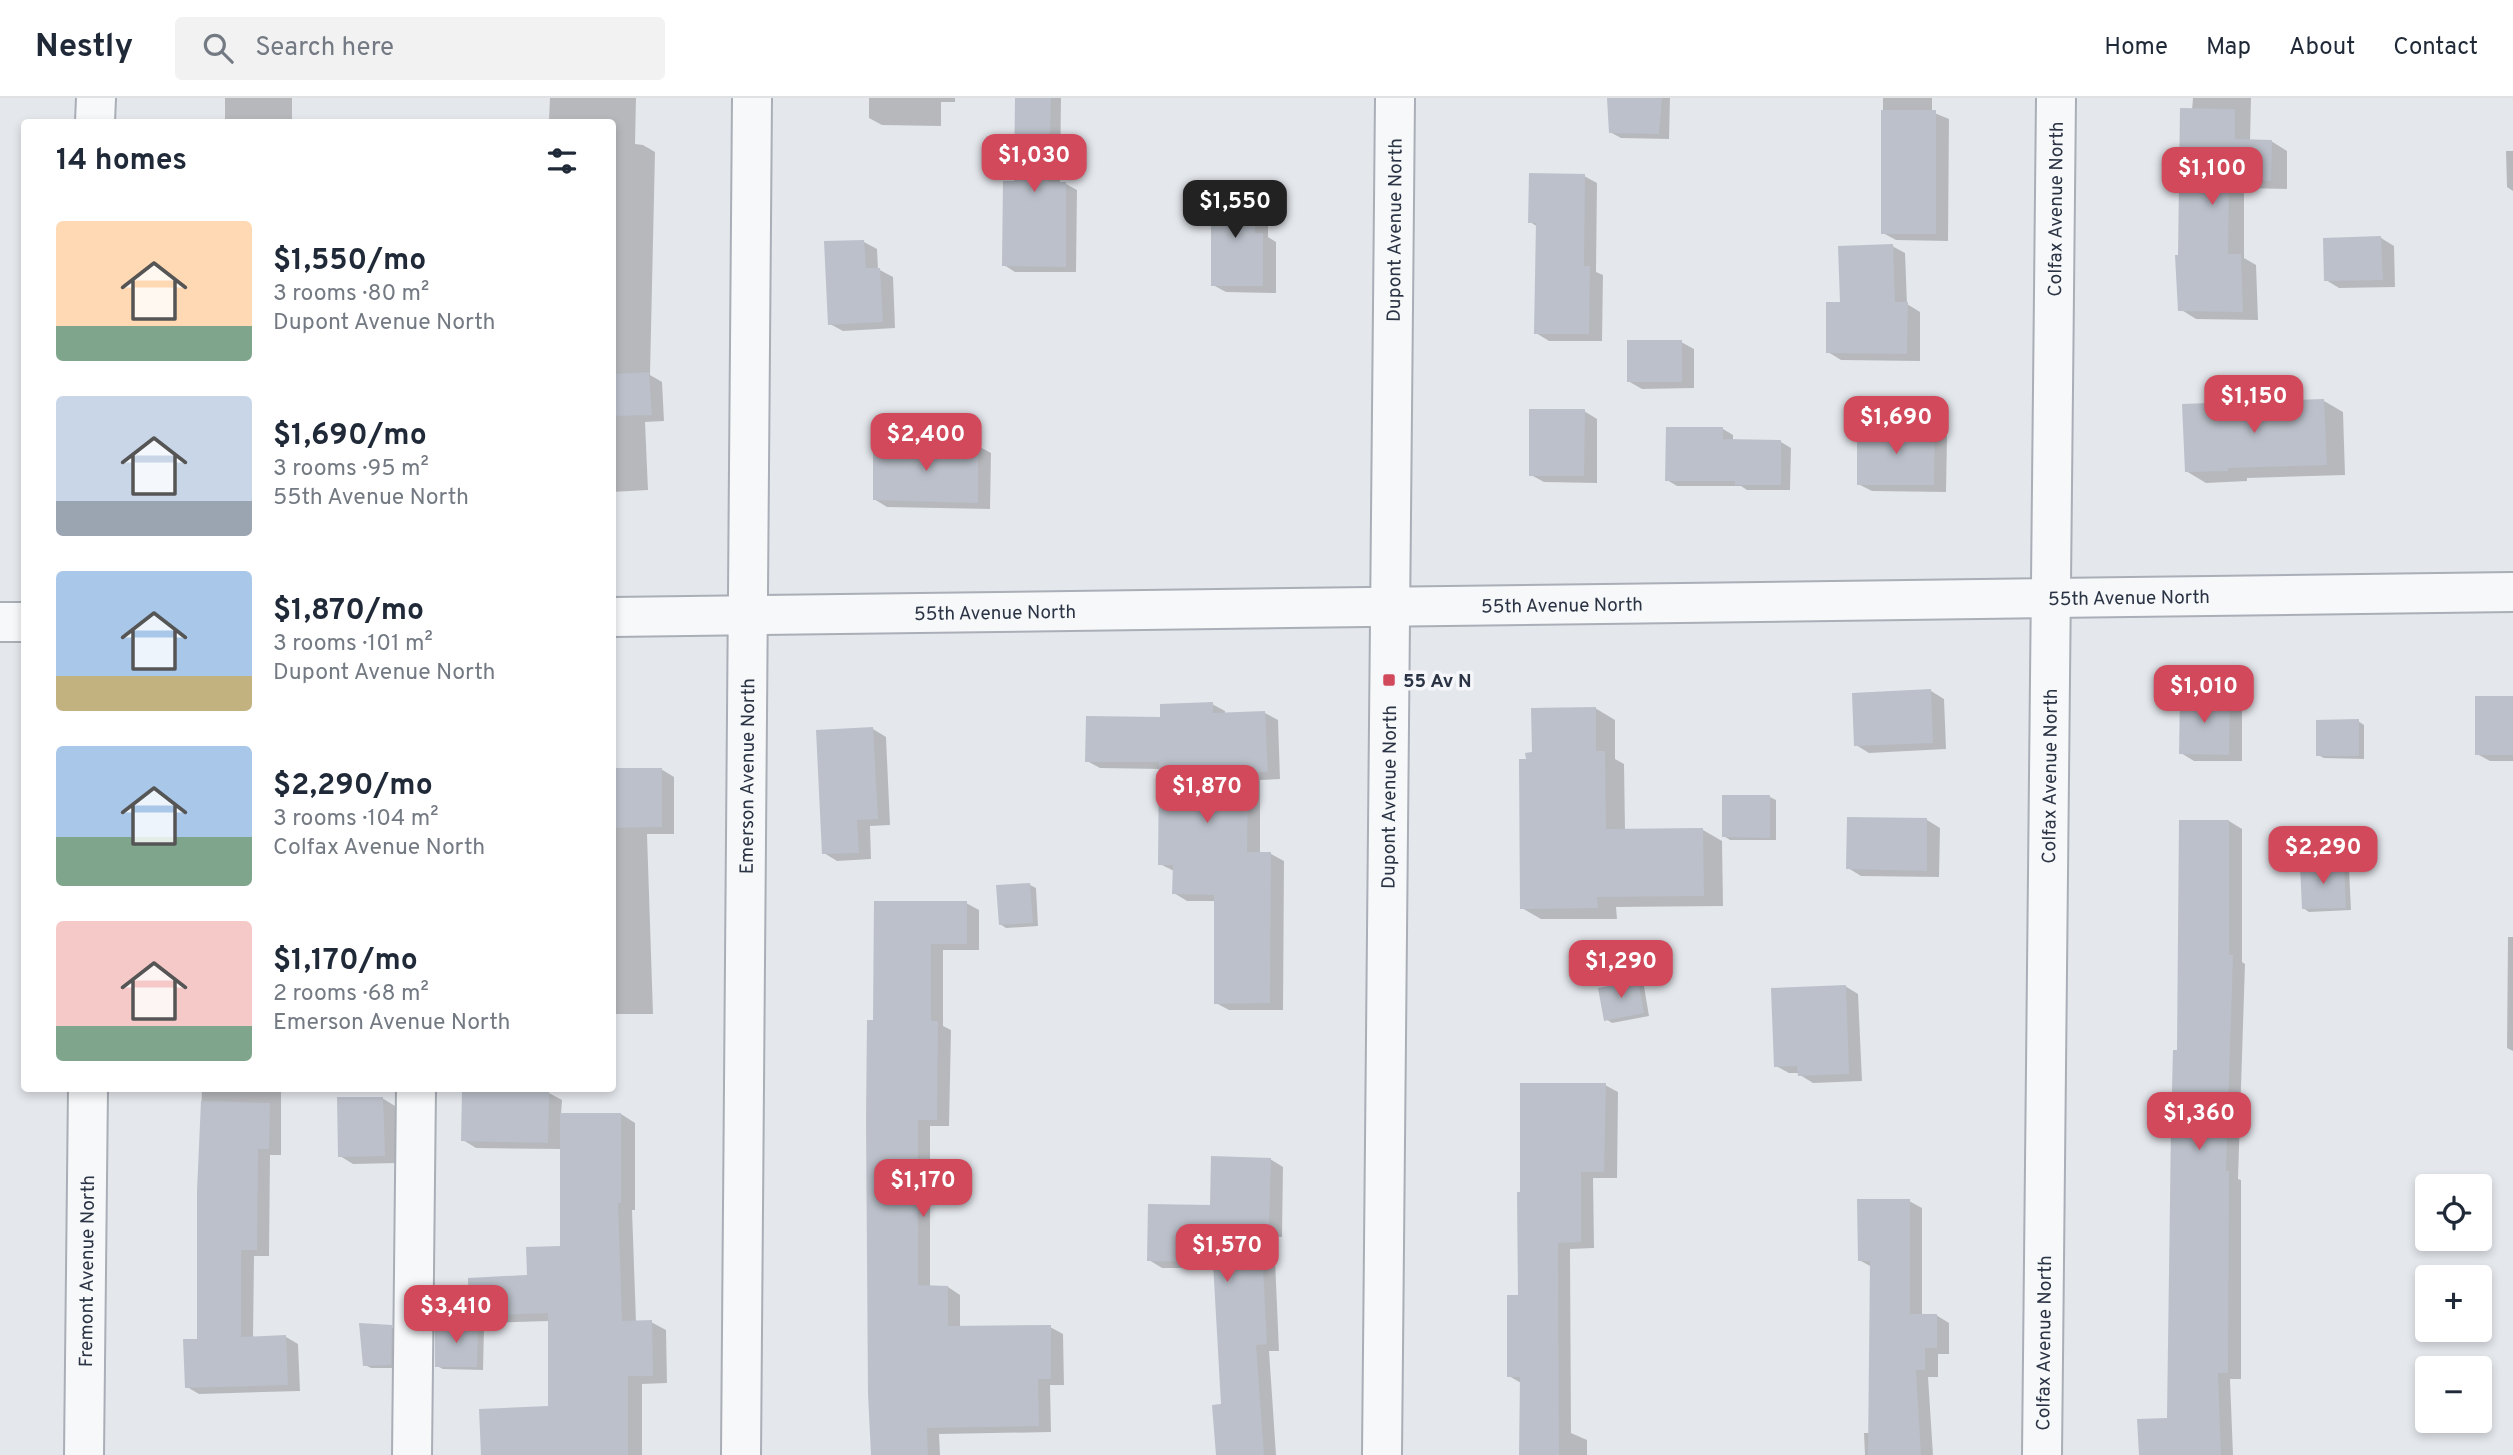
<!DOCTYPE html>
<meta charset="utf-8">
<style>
:root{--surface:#fff;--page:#f2f2f3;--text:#1f2937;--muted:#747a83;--line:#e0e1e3;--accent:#d1495b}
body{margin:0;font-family:Overpass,sans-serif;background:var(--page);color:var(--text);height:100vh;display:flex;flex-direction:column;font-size:26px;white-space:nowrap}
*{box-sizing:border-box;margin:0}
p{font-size:23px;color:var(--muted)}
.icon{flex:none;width:38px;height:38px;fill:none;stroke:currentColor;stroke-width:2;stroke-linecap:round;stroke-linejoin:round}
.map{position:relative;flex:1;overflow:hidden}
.sheet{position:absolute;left:21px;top:21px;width:595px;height:973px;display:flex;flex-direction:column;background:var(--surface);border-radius:7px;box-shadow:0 4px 10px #0003}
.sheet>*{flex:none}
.tools{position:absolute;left:2415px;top:1076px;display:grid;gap:14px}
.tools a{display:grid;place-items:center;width:77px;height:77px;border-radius:7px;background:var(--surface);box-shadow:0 4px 10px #0003;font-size:35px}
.price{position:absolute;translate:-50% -60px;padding:0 16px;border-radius:14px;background:var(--accent);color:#fff;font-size:23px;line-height:46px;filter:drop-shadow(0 2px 4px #0008)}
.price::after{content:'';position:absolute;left:50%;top:42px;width:21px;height:16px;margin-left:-10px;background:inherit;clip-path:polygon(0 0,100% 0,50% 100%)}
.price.active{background:#222;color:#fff}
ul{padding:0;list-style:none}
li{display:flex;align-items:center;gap:21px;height:175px;padding:0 35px}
li span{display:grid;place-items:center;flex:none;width:196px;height:140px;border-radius:7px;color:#555}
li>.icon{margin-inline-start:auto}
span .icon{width:84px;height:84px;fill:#fffc;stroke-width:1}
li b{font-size:30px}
h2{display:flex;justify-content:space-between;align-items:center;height:84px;padding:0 35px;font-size:30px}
header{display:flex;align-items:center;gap:42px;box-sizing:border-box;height:98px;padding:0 35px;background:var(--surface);border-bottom:2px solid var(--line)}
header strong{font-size:33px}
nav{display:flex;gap:38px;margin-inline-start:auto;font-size:24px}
.search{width:490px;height:63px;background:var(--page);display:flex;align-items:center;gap:18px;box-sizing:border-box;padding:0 24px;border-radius:7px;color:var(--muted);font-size:26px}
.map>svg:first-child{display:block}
.shadow{fill:#0003}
.building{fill:#bbc0ca}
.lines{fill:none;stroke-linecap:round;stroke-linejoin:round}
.minor-casing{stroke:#a9aeb7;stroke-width:42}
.minor{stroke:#f7f8fa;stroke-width:38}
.poi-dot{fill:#d1495b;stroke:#f4f6f9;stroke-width:2.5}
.labels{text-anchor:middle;stroke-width:7;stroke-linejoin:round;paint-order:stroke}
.street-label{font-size:19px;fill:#2b3445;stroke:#f4f6f9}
.poi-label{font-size:19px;font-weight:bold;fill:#2b3445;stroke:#f4f6f9;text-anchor:start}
</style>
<header>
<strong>Nestly</strong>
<div class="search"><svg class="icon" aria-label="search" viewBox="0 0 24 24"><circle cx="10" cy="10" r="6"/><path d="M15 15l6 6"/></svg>Search here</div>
<nav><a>Home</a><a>Map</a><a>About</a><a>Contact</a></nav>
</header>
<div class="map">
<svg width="2513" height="1357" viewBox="0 0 2513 1357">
<rect width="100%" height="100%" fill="#e4e7ec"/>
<!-- shadow -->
<path class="shadow" d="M 225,0 L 292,0 L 292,24 L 225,24 Z
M 550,0 L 636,0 L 635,46 L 643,47 L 655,54 L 650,277 L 662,284 L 664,323 L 645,324 L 648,392 L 612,394 L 612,24 L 520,24 L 520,22 L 549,22 Z
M 869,0 L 955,0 L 955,4 L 941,4 L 941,28 L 882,27 L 869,20 Z
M 1017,0 L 1061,0 L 1060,86 L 1066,86 L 1077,92 L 1076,174 L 1015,174 L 1004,167 L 1016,85 Z
M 1609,0 L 1670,0 L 1669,41 L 1621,40 L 1610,34 Z
M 1883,0 L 1932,0 L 1932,14 L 1949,21 L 1948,143 L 1896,142 L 1883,135 Z
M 2193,0 L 2251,0 L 2250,43 L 2271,43 L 2287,53 L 2287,91 L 2244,90 L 2244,160 L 2256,167 L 2258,222 L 2196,221 L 2180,211 L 2180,159 Z
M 2506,53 L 2513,53 L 2513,93 L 2507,89 Z
M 1584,78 L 1597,85 L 1596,174 L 1603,177 L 1602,243 L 1549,243 L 1536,235 L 1538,129 L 1530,124 Z
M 1255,94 L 1268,101 L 1268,139 L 1276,144 L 1276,195 L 1226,194 L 1213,187 Z
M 2381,140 L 2394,148 L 2395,189 L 2339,190 L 2326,182 Z
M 864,144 L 877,151 L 878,171 L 893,179 L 895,230 L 843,233 L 830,226 Z
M 1892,148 L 1905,155 L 1907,206 L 1920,214 L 1920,263 L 1841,262 L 1828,254 L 1842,205 Z
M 1681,244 L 1694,251 L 1694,290 L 1642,291 L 1628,283 Z
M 2324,303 L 2343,314 L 2345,377 L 2247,380 L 2247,383 L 2206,385 L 2186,373 Z
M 1584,313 L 1597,321 L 1597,385 L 1544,384 L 1531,377 Z
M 1723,331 L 1733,337 L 1733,343 L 1781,344 L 1791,350 L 1790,392 L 1747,392 L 1741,388 L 1677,388 L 1667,382 Z
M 1934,331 L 1947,338 L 1946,394 L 1872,393 L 1858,386 Z
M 978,348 L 991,355 L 990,411 L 887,409 L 874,401 Z
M 1931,593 L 1944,601 L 1946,651 L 1869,655 L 1856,647 Z
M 2229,599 L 2242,606 L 2242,663 L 2194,663 L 2181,655 Z
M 2513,600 L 2513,663 L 2490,663 L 2477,656 Z
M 1212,606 L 1225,613 L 1225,616 L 1265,615 L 1278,622 L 1280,681 L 1260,682 L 1260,756 L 1271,756 L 1284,763 L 1283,912 L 1229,912 L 1216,905 L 1216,803 L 1187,803 L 1174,795 L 1174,773 L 1160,766 L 1161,671 L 1100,670 L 1087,663 L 1162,621 Z
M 1595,610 L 1615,622 L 1615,661 L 1624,666 L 1625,733 L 1703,732 L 1722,743 L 1723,808 L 1616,809 L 1617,821 L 1541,821 L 1522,810 L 1527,663 Z
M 2358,623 L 2364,627 L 2364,661 L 2324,660 L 2318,657 Z
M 873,631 L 886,639 L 890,727 L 870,728 L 871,761 L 837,763 L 824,755 Z
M 612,671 L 661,671 L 674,679 L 674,736 L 647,736 L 653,916 L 612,916 Z
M 1770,699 L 1776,702 L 1776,742 L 1730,742 L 1724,738 Z
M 1927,722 L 1940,730 L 1939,779 L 1861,778 L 1848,770 Z
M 2229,723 L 2242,731 L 2242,864 L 2245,866 L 2238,1081 L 2241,1082 L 2241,1281 L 2230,1281 L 2233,1357 L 2141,1357 L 2169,1322 L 2179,954 Z
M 2343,767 L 2349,771 L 2351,812 L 2309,814 L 2303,810 Z
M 1030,787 L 1036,790 L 1038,828 L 1006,830 L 1000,826 Z
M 875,805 L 966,805 L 979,812 L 979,852 L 943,852 L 943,928 L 951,932 L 949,1028 L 930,1028 L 930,1189 L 948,1189 L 960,1197 L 960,1229 L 1050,1229 L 1063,1236 L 1064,1287 L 1050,1287 L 1051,1334 L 939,1336 L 940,1357 L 872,1357 Z
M 2508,839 L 2513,839 L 2513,953 L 2507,950 Z
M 1638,884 L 1644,888 L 1649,918 L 1612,925 L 1606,921 Z
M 1845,888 L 1858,896 L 1862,983 L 1813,985 L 1800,977 L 1800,975 L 1789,975 L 1776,968 Z
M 1605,987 L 1618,994 L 1617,1080 L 1593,1080 L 1594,1150 L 1570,1151 L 1571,1335 L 1587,1342 L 1587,1357 L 1521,1357 L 1521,1285 L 1509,1278 L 1519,1199 Z
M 202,990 L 281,990 L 281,1057 L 270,1057 L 269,1158 L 254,1158 L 253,1240 L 286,1239 L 298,1246 L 300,1293 L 199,1296 L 187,1289 L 199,1242 L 199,1093 Z
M 549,995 L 562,1002 L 561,1017 L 621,1016 L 635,1025 L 635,1112 L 632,1112 L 636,1224 L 651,1224 L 666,1232 L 667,1285 L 642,1286 L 642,1357 L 483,1357 L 550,1310 L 549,1223 L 486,1225 L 471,1217 L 528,1179 L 561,1149 L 561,1051 L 476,1050 L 463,1042 Z
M 382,1000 L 395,1008 L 397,1065 L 353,1066 L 340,1058 Z
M 1270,1061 L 1283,1069 L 1282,1139 L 1274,1139 L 1279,1253 L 1269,1253 L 1276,1357 L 1218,1357 L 1223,1308 L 1215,1170 L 1162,1170 L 1149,1162 Z
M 1909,1103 L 1922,1110 L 1922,1217 L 1936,1217 L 1949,1225 L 1949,1256 L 1938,1256 L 1938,1279 L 1928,1279 L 1933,1357 L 1865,1357 L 1864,1335 L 1870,1335 L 1872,1169 L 1859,1162 Z
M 478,1227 L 484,1231 L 483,1272 L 443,1271 L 437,1268 Z
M 391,1229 L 397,1232 L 397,1270 L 371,1270 L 365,1267 Z"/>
<!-- building -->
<path class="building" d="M 1015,0 L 1051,0 L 1049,84 L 1066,84 L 1066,169 L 1002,168 L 1003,83 L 1014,83 Z
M 1607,0 L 1662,0 L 1659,36 L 1609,35 Z
M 2180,10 L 2235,11 L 2235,41 L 2272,42 L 2271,83 L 2229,82 L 2228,156 L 2241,156 L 2243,214 L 2178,213 L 2175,157 L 2178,157 Z
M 1881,12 L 1936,12 L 1936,136 L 1881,136 Z
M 1529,75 L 1585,76 L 1584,168 L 1590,168 L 1589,236 L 1534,236 L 1536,125 L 1528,125 Z
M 1211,91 L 1255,92 L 1255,135 L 1263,135 L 1263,188 L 1211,188 Z
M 2381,138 L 2383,182 L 2324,183 L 2323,140 Z
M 864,142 L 866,170 L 880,170 L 883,224 L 828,227 L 824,143 Z
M 1893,146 L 1895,204 L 1908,204 L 1907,256 L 1826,255 L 1826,204 L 1840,204 L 1838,148 Z
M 1627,242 L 1682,242 L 1682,284 L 1627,284 Z
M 649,274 L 652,317 L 612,318 L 612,276 Z
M 2324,301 L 2327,367 L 2228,370 L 2228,373 L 2185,374 L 2182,306 Z
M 1529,311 L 1585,311 L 1584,378 L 1529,378 Z
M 1857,328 L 1935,329 L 1934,387 L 1857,387 Z
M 1666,329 L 1723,329 L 1723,341 L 1781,342 L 1781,387 L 1735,387 L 1735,383 L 1665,383 Z
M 873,345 L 978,346 L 978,405 L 873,402 Z
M 1931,591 L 1933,645 L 1854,648 L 1852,595 Z
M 2180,596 L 2230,597 L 2229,657 L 2179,656 Z
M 2475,598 L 2513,598 L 2513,657 L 2475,657 Z
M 1213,604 L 1213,615 L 1265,613 L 1268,674 L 1248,675 L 1247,754 L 1271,754 L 1270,905 L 1214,906 L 1214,797 L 1172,796 L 1173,767 L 1158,767 L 1159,664 L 1085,664 L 1086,618 L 1160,619 L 1160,606 Z
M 1596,609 L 1596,653 L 1605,653 L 1606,731 L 1703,730 L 1704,798 L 1597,799 L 1598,810 L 1520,811 L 1519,661 L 1526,661 L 1525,655 L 1532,654 L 1531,610 Z
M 2359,621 L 2359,658 L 2316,658 L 2316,622 Z
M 873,629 L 878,721 L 857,722 L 859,755 L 822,756 L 816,632 Z
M 612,670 L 662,670 L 662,729 L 612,730 Z
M 1722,697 L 1770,697 L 1770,740 L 1722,739 Z
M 1847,719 L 1927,720 L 1927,773 L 1846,771 Z
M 2179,722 L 2229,722 L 2229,857 L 2233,857 L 2226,1073 L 2229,1073 L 2228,1275 L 2218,1275 L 2221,1357 L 2139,1357 L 2137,1321 L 2167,1320 L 2171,1030 L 2173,952 L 2177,952 Z
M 2344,766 L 2346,810 L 2302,811 L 2300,767 Z
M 1030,785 L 1033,825 L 999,827 L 996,787 Z
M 874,803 L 967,803 L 967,846 L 931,846 L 931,923 L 938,923 L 937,1022 L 918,1022 L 918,1187 L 948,1188 L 948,1228 L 1051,1227 L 1051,1281 L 1038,1281 L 1039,1328 L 927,1330 L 928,1357 L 871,1357 L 868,1296 L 866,1021 L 867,922 L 873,922 Z
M 1638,882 L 1644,915 L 1604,923 L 1598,890 Z
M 1846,887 L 1849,976 L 1798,978 L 1797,968 L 1774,969 L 1771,890 Z
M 1520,985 L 1606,985 L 1604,1074 L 1581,1074 L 1581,1144 L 1558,1145 L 1559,1357 L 1519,1357 L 1520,1279 L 1507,1279 L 1507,1197 L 1518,1197 L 1517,1094 L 1520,1094 Z
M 462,992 L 549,993 L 548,1045 L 461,1043 Z
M 337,999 L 383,999 L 385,1058 L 338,1059 Z
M 201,1003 L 270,1005 L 269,1051 L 258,1051 L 257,1152 L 241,1152 L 241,1239 L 286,1237 L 288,1287 L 185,1290 L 183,1241 L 197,1241 L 197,1093 Z
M 560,1015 L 621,1015 L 621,1105 L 618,1105 L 622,1223 L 652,1222 L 653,1278 L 628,1278 L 628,1357 L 481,1357 L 479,1311 L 548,1308 L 548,1215 L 469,1218 L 468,1180 L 527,1177 L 526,1149 L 560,1148 Z
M 1211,1058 L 1271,1060 L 1269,1132 L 1261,1132 L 1267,1246 L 1256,1247 L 1264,1357 L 1216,1357 L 1212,1307 L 1221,1306 L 1213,1164 L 1147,1163 L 1148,1106 L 1210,1107 Z
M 1857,1101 L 1910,1101 L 1910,1216 L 1937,1216 L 1937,1250 L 1925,1250 L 1925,1272 L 1916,1272 L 1921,1357 L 1868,1357 L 1870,1163 L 1858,1163 Z
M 359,1225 L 392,1227 L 391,1267 L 363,1268 Z
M 435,1225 L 478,1225 L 477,1269 L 435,1269 Z"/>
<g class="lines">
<!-- minor casing -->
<g class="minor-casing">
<g id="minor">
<path d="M 95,24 L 96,0"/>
<path id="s1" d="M 612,519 L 2513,494"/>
<path d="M 0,524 L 24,524"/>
<path id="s2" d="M 84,1357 L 88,990"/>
<path d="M 412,1357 L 416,990"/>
<path id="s3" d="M 741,1357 L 752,0"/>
<path id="s4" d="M 1382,1357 L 1395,0"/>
<path id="s5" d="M 2042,1357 L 2056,0"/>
</g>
</g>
<!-- minor -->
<use href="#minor" class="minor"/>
</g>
<!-- markers -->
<rect class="poi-dot" x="1382" y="575" width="14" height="14" rx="3.5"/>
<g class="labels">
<!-- street labels -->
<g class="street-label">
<text dy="7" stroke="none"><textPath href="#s5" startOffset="1246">Colfax Avenue North</textPath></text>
<text dy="7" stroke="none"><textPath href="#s4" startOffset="1225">Dupont Avenue North</textPath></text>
<text dy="7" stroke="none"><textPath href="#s1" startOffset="1517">55th Avenue North</textPath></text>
<text dy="7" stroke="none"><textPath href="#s1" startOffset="950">55th Avenue North</textPath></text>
<text dy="7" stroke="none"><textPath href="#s1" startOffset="383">55th Avenue North</textPath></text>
<text dy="7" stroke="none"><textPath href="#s3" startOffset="679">Emerson Avenue North</textPath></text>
<text dy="7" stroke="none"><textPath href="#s5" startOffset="679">Colfax Avenue North</textPath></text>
<text dy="7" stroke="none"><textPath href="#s4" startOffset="658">Dupont Avenue North</textPath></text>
<text dy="7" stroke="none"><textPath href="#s2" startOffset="184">Fremont Avenue North</textPath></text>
<text dy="7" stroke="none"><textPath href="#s5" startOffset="112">Colfax Avenue North</textPath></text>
</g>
<!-- poi labels -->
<g class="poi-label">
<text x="1403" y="589">55 Av N</text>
</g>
</g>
</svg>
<div class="tools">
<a><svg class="icon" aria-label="locate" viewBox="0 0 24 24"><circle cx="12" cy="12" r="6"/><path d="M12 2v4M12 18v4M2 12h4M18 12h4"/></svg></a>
<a>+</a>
<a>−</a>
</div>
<b class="price" style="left:1034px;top:96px">$1,030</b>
<b class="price" style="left:2212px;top:109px">$1,100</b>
<b class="price active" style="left:1235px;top:142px">$1,550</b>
<b class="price" style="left:2254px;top:337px">$1,150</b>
<b class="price" style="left:1896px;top:358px">$1,690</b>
<b class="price" style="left:926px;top:375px">$2,400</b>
<b class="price" style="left:2204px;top:627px">$1,010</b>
<b class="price" style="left:1207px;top:727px">$1,870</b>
<b class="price" style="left:2323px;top:788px">$2,290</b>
<b class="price" style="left:1621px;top:902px">$1,290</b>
<b class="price" style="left:2199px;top:1054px">$1,360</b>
<b class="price" style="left:923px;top:1121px">$1,170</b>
<b class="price" style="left:1227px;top:1186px">$1,570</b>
<b class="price" style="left:456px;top:1247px">$3,410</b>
<section class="sheet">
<h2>14 homes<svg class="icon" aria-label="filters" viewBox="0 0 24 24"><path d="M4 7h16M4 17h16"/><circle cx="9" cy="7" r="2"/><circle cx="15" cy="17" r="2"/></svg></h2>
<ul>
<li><span style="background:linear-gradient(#ffd9b3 75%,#7fa58c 0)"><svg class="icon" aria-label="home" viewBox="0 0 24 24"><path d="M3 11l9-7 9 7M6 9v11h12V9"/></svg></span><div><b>$1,550/mo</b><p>3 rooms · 80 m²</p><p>Dupont Avenue North</p></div></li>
<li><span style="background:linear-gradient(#c9d6e8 75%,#9aa5b1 0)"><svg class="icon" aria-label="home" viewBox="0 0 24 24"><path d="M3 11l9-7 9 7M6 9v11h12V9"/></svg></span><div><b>$1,690/mo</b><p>3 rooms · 95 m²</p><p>55th Avenue North</p></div></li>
<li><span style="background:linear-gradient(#a9c7e8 75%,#c2b280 0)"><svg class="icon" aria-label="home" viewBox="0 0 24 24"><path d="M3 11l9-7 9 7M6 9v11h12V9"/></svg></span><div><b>$1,870/mo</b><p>3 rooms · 101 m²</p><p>Dupont Avenue North</p></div></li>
<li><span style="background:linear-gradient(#a9c7e8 65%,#7fa58c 0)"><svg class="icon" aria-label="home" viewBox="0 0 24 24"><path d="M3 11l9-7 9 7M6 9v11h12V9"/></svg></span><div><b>$2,290/mo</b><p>3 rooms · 104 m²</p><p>Colfax Avenue North</p></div></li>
<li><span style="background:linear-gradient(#f6c9c9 75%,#7fa58c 0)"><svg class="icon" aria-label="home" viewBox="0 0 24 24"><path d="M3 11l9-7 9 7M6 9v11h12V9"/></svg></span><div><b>$1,170/mo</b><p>2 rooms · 68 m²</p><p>Emerson Avenue North</p></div></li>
</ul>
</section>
</div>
